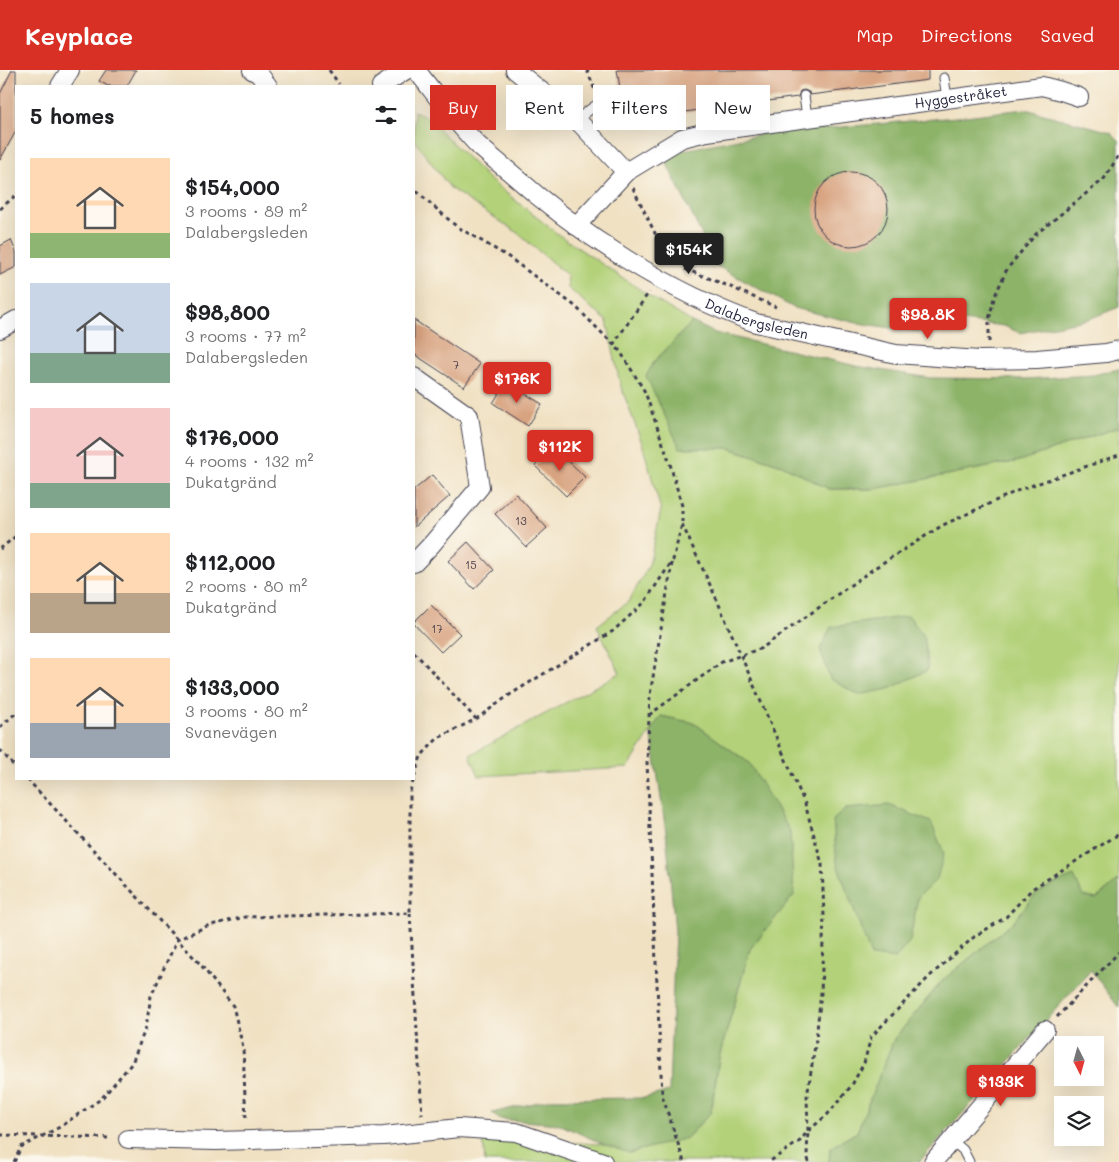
<!DOCTYPE html>
<meta charset="utf-8">
<style>
:root{--surface:#fff;--page:#f2f2f2;--text:#202124;--muted:#757577;--accent:#d93025}
body{margin:0;font-family:Mali,sans-serif;background:var(--page);color:var(--text);height:100vh;display:flex;flex-direction:column;font-size:19px;white-space:nowrap}
*{box-sizing:border-box;margin:0}
p{font-size:16px;color:var(--muted)}
.icon{flex:none;width:28px;height:28px;fill:none;stroke:currentColor;stroke-width:2;stroke-linecap:round;stroke-linejoin:round}
.map{position:relative;flex:1;overflow:hidden}
.drawer{position:absolute;left:15px;top:15px;width:400px;height:695px;display:flex;flex-direction:column;background:var(--surface);border-radius:0px;box-shadow:0 5px 20px #0002}
.drawer>*{flex:none}
.banner{position:absolute;left:430px;top:15px;width:475px;height:45px;display:flex;gap:10px}
.needle{width:32px;rotate:174deg}
.controls{position:absolute;left:1054px;top:966px;display:grid;gap:10px}
.controls a{display:grid;place-items:center;width:50px;height:50px;border-radius:0px;background:var(--surface);box-shadow:0 5px 20px #0002;font-size:25px}
.price{position:absolute;translate:-50% -42px;padding:0 11px;border-radius:5px;background:var(--accent);color:#fff;font-size:16px;line-height:32px;filter:drop-shadow(0 1px 2px #0008)}
.price::after{content:'';position:absolute;left:50%;top:30px;width:15px;height:11px;margin-left:-8px;background:inherit;clip-path:polygon(0 0,100% 0,50% 100%)}
.price.active{background:#222;color:#fff}
ul{padding:0;list-style:none}
li{display:flex;align-items:center;gap:15px;height:125px;padding:0 15px}
li span{display:grid;place-items:center;flex:none;width:140px;height:100px;border-radius:0px;color:#555}
li>.icon{margin-inline-start:auto}
span .icon{width:60px;height:60px;fill:#fffc;stroke-width:1}
li b{font-size:21px}
h2{display:flex;justify-content:space-between;align-items:center;height:60px;padding:0 15px;font-size:21px}
.pill{padding:0 18px;border-radius:0px;background:var(--surface);box-shadow:0 5px 20px #0002;font-size:18px;line-height:45px}
.pill.active{background:var(--accent);color:#fff}
header{display:flex;align-items:center;gap:30px;box-sizing:border-box;height:70px;padding:0 25px;background:var(--accent);color:#fff}
header strong{font-size:24px}
nav{display:flex;gap:28px;margin-inline-start:auto;font-size:18px}
.map>svg:first-child{display:block}
.green{fill:#b2d179;stroke:#6a7a5a}
.forest{fill:#8db369;stroke:#586a52}
.building{fill:#d8a380}
.lines{fill:none;stroke-linecap:round;stroke-linejoin:round}
.service-casing{stroke:#413f4f;stroke-width:11}
.minor-casing{stroke:#413f4f;stroke-width:20}
.path{stroke:#413f4f;stroke-width:3;stroke-dasharray:4 4;stroke-linecap:butt}
.service{stroke:#fff;stroke-width:9}
.minor{stroke:#fff;stroke-width:18}
.labels{text-anchor:middle;stroke-width:5;stroke-linejoin:round;paint-order:stroke}
.number-label{font-size:11px;fill:#50424c}
.street-label{font-size:14px;fill:#22223b;stroke:#fbf7ec}
</style>
<header>
<strong>Keyplace</strong>
<nav><a>Map</a><a>Directions</a><a>Saved</a></nav>
</header>
<div class="map">
<svg width="1119" height="1092" viewBox="0 0 1119 1092">
<rect width="100%" height="100%" fill="#fbf7ec"/>
<filter id="ink" filterUnits="userSpaceOnUse"><feTurbulence type="fractalNoise" baseFrequency=".02" numOctaves="2"/><feDisplacementMap in="SourceGraphic" scale="10" xChannelSelector="R" yChannelSelector="G"/><feConvolveMatrix kernelMatrix="1 2 1 2 8 2 1 2 1" color-interpolation-filters="sRGB"/></filter>
<filter id="wash" filterUnits="userSpaceOnUse"><feTurbulence type="fractalNoise" baseFrequency=".0096" numOctaves="4" result="noise"/><feDisplacementMap in="SourceGraphic" scale="20" xChannelSelector="R" yChannelSelector="G"/><feGaussianBlur stdDeviation="1.12" result="paint"/><feColorMatrix in="noise" values="0 0 0 0 0 0 0 0 0 0 0 0 0 0 0 0 0 1.4 0 .05"/><feComposite in="paint" operator="in"/></filter>
<g filter="url(#wash)">
<rect width="100%" height="100%" fill="#f0e1c3"/>
<!-- green -->
<path class="green" d="M 414,41 L 424,45 L 490,110 L 559,165 L 657,231 L 692,252 L 654,292 L 680,377 L 729,378 L 782,395 L 829,419 L 874,419 L 1019,391 L 1119,357 L 1119,810 L 1096,829 L 1083,826 L 1054,814 L 1036,824 L 1012,853 L 943,910 L 894,969 L 857,1062 L 830,1078 L 829,1092 L 485,1092 L 483,1069 L 603,1074 L 630,1083 L 711,1042 L 719,988 L 750,879 L 794,825 L 749,693 L 694,653 L 661,646 L 628,698 L 479,706 L 470,685 L 620,603 L 597,556 L 629,531 L 649,495 L 661,440 L 642,373 L 620,314 L 607,251 L 568,218 L 567,205 L 515,161 L 451,119 L 414,70 Z"/>
<!-- forest -->
<path class="forest" d="M 1025,39 L 1111,62 L 1119,70 L 1119,237 L 1089,249 L 1020,263 L 1004,256 L 946,249 L 920,262 L 857,253 L 794,238 L 717,196 L 666,92 L 683,80 L 763,64 L 957,47 Z
M 692,252 L 715,263 L 856,296 L 930,308 L 1025,309 L 1093,305 L 1119,299 L 1119,357 L 1019,391 L 874,419 L 829,419 L 782,395 L 729,378 L 680,378 L 646,306 L 654,292 Z
M 909,546 L 924,567 L 928,600 L 889,619 L 859,625 L 830,609 L 820,579 L 831,557 Z
M 661,646 L 694,653 L 749,693 L 790,761 L 794,825 L 750,879 L 719,988 L 711,1042 L 687,1068 L 629,1083 L 603,1074 L 559,1054 L 499,1049 L 492,1043 L 551,1029 L 644,1028 L 669,1021 L 675,861 L 666,762 L 651,661 Z
M 889,735 L 931,752 L 944,783 L 937,809 L 918,827 L 910,871 L 895,889 L 871,886 L 837,794 L 833,750 L 846,739 Z
M 1074,806 L 1083,826 L 1096,829 L 1119,810 L 1119,938 L 1091,900 L 919,1092 L 829,1092 L 830,1078 L 857,1062 L 894,969 L 943,910 L 1012,853 L 1036,824 L 1054,814 Z"/>
<g id="blocks">
<!-- building -->
<path class="building" d="M 12,0 L 16,0 L 16,61 L 0,90 L 0,24 Z
M 106,0 L 136,0 L 127,16 L 108,16 L 99,11 Z
M 617,0 L 928,0 L 928,10 L 810,25 L 809,22 L 804,20 L 800,21 L 798,27 L 624,50 L 621,30 L 625,28 L 626,22 L 624,19 L 620,18 Z
M814 139a37 37 0 1 1 74 0a37 37 0 1 1-74 0Z
M 11,170 L 16,182 L 16,197 L 0,205 L 0,176 Z
M 414,250 L 480,294 L 464,317 L 414,284 Z
M 506,312 L 542,334 L 528,356 L 493,333 Z
M 554,377 L 585,407 L 566,426 L 535,396 Z
M 432,405 L 450,426 L 414,457 L 414,420 Z
M 516,424 L 547,458 L 526,477 L 495,444 Z
M 468,472 L 494,500 L 474,519 L 448,491 Z
M 431,535 L 460,564 L 441,582 L 414,554 L 414,552 Z"/>
</g>
</g>
<g filter="url(#ink)">
<use href="#blocks" fill-opacity="0" stroke="#413f4f" stroke-width="1"/>
<g class="lines">
<!-- service casing -->
<g class="service-casing">
<path id="service" d="M 944,8 L 947,28
M 804,26 L 807,47
M 577,50 C 591,38 603,29 620,24
M 951,1070 L 963,1080 L 969,1092"/>
</g>
<!-- minor casing -->
<g class="minor-casing">
<g id="minor">
<path d="M 252,0 L 259,4 L 268,16"/>
<path id="s1" d="M 416,0 C 436,25 456,53 479,76 C 489,85 500,94 511,103 C 579,164 669,222 756,253 L 896,284 L 979,290 L 1037,289 L 1106,283 L 1119,280"/>
<path d="M 515,0 L 577,50 L 626,102"/>
<path d="M 60,16 L 70,0"/>
<path d="M 381,16 L 406,0"/>
<path id="s2" d="M 576,156 L 626,102 L 682,68 L 707,62 L 1042,16 L 1061,21 L 1079,27"/>
<path d="M 0,259 L 16,250"/>
<path d="M 414,307 L 469,346 L 480,417 L 432,474 L 414,493"/>
<path d="M 128,1069 L 216,1071 L 384,1066 L 459,1058 L 516,1062 L 603,1092"/>
<path d="M 933,1092 L 1045,960"/>
</g>
</g>
<!-- path -->
<path class="path" d="M 329,0 L 339,14
M 587,0 L 595,20
M 633,118 L 669,192
M 0,139 L 16,125
M 685,199 L 726,215 L 776,237
M 989,272 L 989,250 L 994,228 L 1007,199 L 1035,165 L 1104,109 L 1119,85
M 613,275 L 649,222
M 682,454 L 717,530 L 805,734 L 822,794 L 824,846 L 821,923 L 816,969 L 807,1027 L 808,1061 L 800,1071 L 769,1092
M 0,479 L 16,466
M 672,493 L 650,625 L 647,692 L 662,1025 L 684,1092
M 414,582 L 476,649
M 649,645 L 722,592 L 762,578 L 876,497 L 943,455 L 1019,420 L 1119,385
M 0,657 L 16,643
M 0,680 L 16,698
M 27,709 L 201,895 L 233,936 L 243,977 L 246,1052
M 410,843 L 422,1045
M 1057,947 L 1119,882
M 0,1065 L 112,1068
M 14,1092 L 21,1077 L 58,1058 L 101,1029 L 132,993 L 146,957 L 151,926 L 177,870 L 207,856 L 245,847 L 410,843 L 410,721 L 421,686 L 438,668 L 476,649 L 511,624 L 613,561 L 644,533 L 673,490 L 682,454 L 682,436 L 670,394 L 645,322 L 620,281 L 575,236 L 507,186 L 456,156 L 414,119
M 809,1092 L 807,1085 L 808,1061 L 828,1044 L 852,1015 L 864,993 L 871,967 L 930,906 L 974,867 L 1006,847 L 1032,819 L 1119,764"/>
<!-- service -->
<use href="#service" class="service"/>
<!-- minor -->
<use href="#minor" class="minor"/>
</g>
</g>
<g class="labels">
<!-- number labels -->
<g class="number-label">
<text x="456" y="299">7</text>
<text x="521" y="455">13</text>
<text x="471" y="499">15</text>
<text x="437" y="563">17</text>
</g>
<!-- street labels -->
<g class="street-label">
<text dy="5" stroke="none"><textPath href="#s2" startOffset="421">Hyggestråket</textPath></text>
<text dy="5" stroke="none"><textPath href="#s1" startOffset="429">Dalabergsleden</textPath></text>
</g>
</g>
</svg>
<div class="controls">
<a><svg class="needle" viewBox="-14 -14 28 28"><path d="M0-13l5 13h-10z" fill="#e53935"/><path d="M0 13l5-13h-10z" fill="#757577"/></svg></a>
<a><svg class="icon" aria-label="layers" viewBox="0 0 24 24"><path d="M12 4l9 5-9 5-9-5zM3 14l9 5 9-5"/></svg></a>
</div>
<b class="price active" style="left:689px;top:205px">$154K</b>
<b class="price" style="left:928px;top:270px">$98.8K</b>
<b class="price" style="left:517px;top:334px">$176K</b>
<b class="price" style="left:560px;top:402px">$112K</b>
<b class="price" style="left:1001px;top:1037px">$133K</b>
<div class="banner">
<a class="pill active">Buy</a>
<a class="pill">Rent</a>
<a class="pill">Filters</a>
<a class="pill">New</a>
</div>
<section class="drawer">
<h2>5 homes<svg class="icon" aria-label="filters" viewBox="0 0 24 24"><path d="M4 7h16M4 17h16"/><circle cx="9" cy="7" r="2"/><circle cx="15" cy="17" r="2"/></svg></h2>
<ul>
<li><span style="background:linear-gradient(#ffd9b3 75%,#8fb573 0)"><svg class="icon" aria-label="home" viewBox="0 0 24 24"><path d="M3 11l9-7 9 7M6 9v11h12V9"/></svg></span><div><b>$154,000</b><p>3 rooms · 89 m²</p><p>Dalabergsleden</p></div></li>
<li><span style="background:linear-gradient(#c9d6e8 70%,#7fa58c 0)"><svg class="icon" aria-label="home" viewBox="0 0 24 24"><path d="M3 11l9-7 9 7M6 9v11h12V9"/></svg></span><div><b>$98,800</b><p>3 rooms · 77 m²</p><p>Dalabergsleden</p></div></li>
<li><span style="background:linear-gradient(#f6c9c9 75%,#7fa58c 0)"><svg class="icon" aria-label="home" viewBox="0 0 24 24"><path d="M3 11l9-7 9 7M6 9v11h12V9"/></svg></span><div><b>$176,000</b><p>4 rooms · 132 m²</p><p>Dukatgränd</p></div></li>
<li><span style="background:linear-gradient(#ffd9b3 60%,#b9a48a 0)"><svg class="icon" aria-label="home" viewBox="0 0 24 24"><path d="M3 11l9-7 9 7M6 9v11h12V9"/></svg></span><div><b>$112,000</b><p>2 rooms · 80 m²</p><p>Dukatgränd</p></div></li>
<li><span style="background:linear-gradient(#ffd9b3 65%,#9aa5b1 0)"><svg class="icon" aria-label="home" viewBox="0 0 24 24"><path d="M3 11l9-7 9 7M6 9v11h12V9"/></svg></span><div><b>$133,000</b><p>3 rooms · 80 m²</p><p>Svanevägen</p></div></li>
</ul>
</section>
</div>
